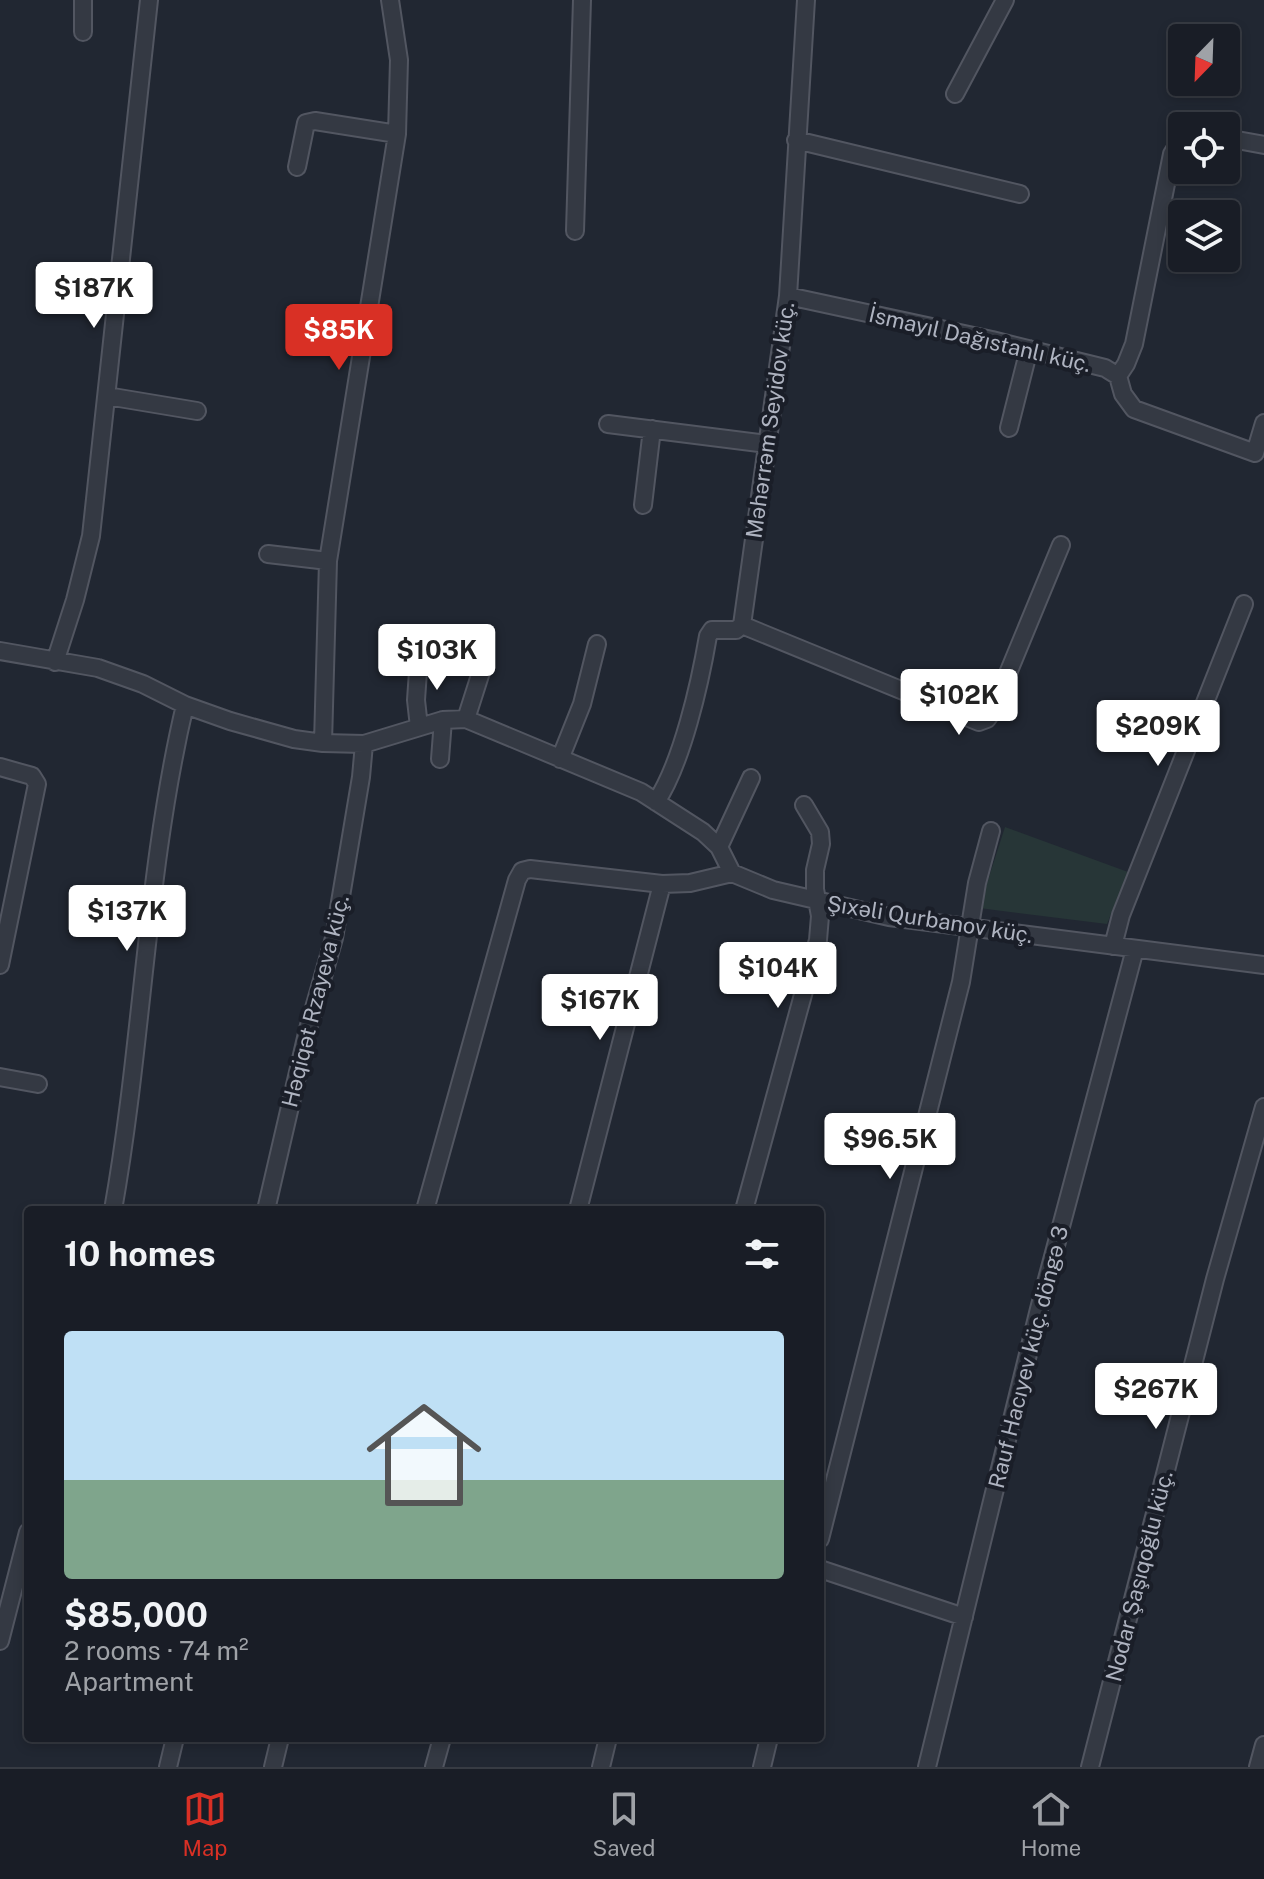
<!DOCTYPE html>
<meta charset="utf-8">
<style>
:root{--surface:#191d26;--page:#262a32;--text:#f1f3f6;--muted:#9fa2a7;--line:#373b43;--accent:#d93025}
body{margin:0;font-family:"Public Sans",sans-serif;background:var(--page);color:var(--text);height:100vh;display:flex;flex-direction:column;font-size:30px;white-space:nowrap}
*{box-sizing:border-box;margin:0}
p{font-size:26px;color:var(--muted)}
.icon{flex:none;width:44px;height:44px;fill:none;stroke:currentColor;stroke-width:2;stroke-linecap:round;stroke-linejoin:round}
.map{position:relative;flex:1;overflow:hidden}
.sheet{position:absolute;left:24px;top:1206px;width:800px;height:536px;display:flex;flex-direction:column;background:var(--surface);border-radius:8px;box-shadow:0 4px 12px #0003,0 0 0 2px var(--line)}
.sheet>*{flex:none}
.needle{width:52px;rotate:203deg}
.buttons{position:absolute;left:1168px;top:24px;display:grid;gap:16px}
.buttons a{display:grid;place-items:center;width:72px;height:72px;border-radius:8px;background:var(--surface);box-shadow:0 4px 12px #0003,0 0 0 2px var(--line);font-size:40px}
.price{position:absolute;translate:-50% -68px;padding:0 18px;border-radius:8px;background:#fff;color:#222;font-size:26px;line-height:52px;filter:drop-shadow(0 2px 4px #0008)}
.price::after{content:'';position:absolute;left:50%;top:48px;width:24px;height:18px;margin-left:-12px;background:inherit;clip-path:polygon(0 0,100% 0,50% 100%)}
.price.current{background:var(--accent);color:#fff}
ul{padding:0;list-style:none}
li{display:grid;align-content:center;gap:16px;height:424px;padding:0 40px}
li span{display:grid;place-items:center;height:248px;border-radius:8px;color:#555}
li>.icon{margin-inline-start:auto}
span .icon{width:144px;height:144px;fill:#fffc;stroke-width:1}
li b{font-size:34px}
h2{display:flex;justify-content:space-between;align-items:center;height:96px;padding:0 40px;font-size:34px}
.tabs{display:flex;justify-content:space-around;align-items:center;height:112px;border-top:2px solid var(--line);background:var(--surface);font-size:22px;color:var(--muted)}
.tabs a{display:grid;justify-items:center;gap:4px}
.tabs .current{color:var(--accent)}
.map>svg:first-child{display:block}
.green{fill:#273637}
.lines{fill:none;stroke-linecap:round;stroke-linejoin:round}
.minor-casing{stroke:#525661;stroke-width:20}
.minor{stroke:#343943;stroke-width:16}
.labels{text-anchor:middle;stroke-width:8;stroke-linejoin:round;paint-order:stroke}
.street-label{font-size:22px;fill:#aeb3c0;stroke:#1a1e28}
</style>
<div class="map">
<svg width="1264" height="1767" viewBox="0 0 1264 1767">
<rect width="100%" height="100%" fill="#212732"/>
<!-- green -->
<path class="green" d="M 1005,827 L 1128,872 L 1107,924 L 979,908 Z"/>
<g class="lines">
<!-- minor casing -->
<g class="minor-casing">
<path id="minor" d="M 83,32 L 83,0
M 955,94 L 1005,0
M 1226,138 L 1264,145
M 796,140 L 1020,194
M 297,167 L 306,123 L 315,121 L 397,134
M 575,231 L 582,0
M 788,296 L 992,340 L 1105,368 L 1118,376 L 1123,394 L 1134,409 L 1255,453 L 1264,423
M 1118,376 L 1126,364 L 1134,344 L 1172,154 L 1182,138
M 107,396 L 197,411
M 608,424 L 767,444
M 1009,428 L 1029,349
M 643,505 L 652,429
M 268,554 L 328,561
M 742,625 L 979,722 L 987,719 L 992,712 L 1061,545
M 0,651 L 98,668 L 143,684 L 185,705 L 230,721 L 294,739 L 323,743 L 364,744 L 443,720 L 466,719 L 641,792 L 703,832 L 719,847 L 732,873
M 55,662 L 75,600 L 91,536 L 149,0
M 466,719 L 481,672
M 419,727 L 416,700 L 419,657
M 323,743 L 328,561 L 397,134 L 399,60 L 390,0
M 440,759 L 443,720
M 560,759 L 582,704 L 597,644
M 0,767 L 32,776 L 37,784 L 0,965
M 656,802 C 682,763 700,683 708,636 L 712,630 L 736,630 L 742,625 L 788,296 L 806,0
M 719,847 L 751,778
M 1113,946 L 1121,915 L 1244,604
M 0,1077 L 38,1084
M 113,1210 C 143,1042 146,870 185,705
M 266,1210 L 308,1029 L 334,938 L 361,777 L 364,744
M 425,1210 L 517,880 L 522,871 L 530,869 L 662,884 L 690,883 L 732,873 L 773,890 L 889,917 L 1264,965
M 578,1210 L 662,884
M 744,1210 L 818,940 L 820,916 L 815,889 L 815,870 L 821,844 L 820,832 L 804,805
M 820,1539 L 961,982 L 977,883 L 991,831
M 820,1569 L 964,1617
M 0,1641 L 28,1532
M 168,1767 L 175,1738
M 273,1767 L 280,1738
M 434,1767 L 442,1738
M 601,1767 L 608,1738
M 762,1767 L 769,1738
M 927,1767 L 1039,1309 L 1135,949
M 1090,1767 L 1215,1279 L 1264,1107
M 1258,1767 L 1264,1745"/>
</g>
<!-- minor -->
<use href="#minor" class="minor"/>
</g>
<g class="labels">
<!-- street labels -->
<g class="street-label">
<text transform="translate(980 339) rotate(13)" y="8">İsmayıl Dağıstanlı küç.</text>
<text transform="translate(770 420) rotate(-82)" y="8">Məhərrəm Seyidov küç.</text>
<text transform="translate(930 919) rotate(9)" y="8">Şıxəli Qurbanov küç.</text>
<text transform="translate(315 1001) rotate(-76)" y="8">Həqiqət Rzayeva küç.</text>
<text transform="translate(1028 1357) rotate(-76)" y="8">Rauf Hacıyev küç. döngə 3</text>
<text transform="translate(1139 1576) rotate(-76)" y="8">Nodar Şaşıqoğlu küç.</text>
</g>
</g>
</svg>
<div class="buttons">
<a><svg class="needle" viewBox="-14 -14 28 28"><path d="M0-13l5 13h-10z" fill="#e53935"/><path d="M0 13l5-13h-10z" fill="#9fa2a7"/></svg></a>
<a><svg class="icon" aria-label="locate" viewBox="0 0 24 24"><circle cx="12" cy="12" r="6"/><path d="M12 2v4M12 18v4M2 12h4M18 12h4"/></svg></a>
<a><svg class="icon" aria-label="layers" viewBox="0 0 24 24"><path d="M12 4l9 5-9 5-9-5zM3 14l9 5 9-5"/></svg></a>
</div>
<b class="price" style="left:94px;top:330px">$187K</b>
<b class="price current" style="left:339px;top:372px">$85K</b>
<b class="price" style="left:437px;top:692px">$103K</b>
<b class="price" style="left:959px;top:737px">$102K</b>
<b class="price" style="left:1158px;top:768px">$209K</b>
<b class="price" style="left:127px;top:953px">$137K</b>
<b class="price" style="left:778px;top:1010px">$104K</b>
<b class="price" style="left:600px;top:1042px">$167K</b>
<b class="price" style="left:890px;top:1181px">$96.5K</b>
<b class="price" style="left:1156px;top:1431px">$267K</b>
<section class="sheet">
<h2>10 homes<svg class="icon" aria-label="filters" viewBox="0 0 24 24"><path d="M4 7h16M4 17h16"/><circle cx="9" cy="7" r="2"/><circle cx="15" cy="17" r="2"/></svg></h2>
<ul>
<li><span style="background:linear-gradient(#bfe0f5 60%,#7fa58c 0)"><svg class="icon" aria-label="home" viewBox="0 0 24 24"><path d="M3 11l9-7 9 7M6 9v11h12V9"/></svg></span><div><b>$85,000</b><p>2 rooms · 74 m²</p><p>Apartment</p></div></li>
</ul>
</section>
</div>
<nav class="tabs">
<a class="current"><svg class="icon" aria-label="map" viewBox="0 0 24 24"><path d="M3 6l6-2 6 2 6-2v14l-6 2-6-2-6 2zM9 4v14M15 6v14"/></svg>Map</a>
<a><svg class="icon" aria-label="saved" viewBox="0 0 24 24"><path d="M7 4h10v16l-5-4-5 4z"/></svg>Saved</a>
<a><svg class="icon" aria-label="home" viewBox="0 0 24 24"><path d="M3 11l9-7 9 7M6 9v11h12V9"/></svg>Home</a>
</nav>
